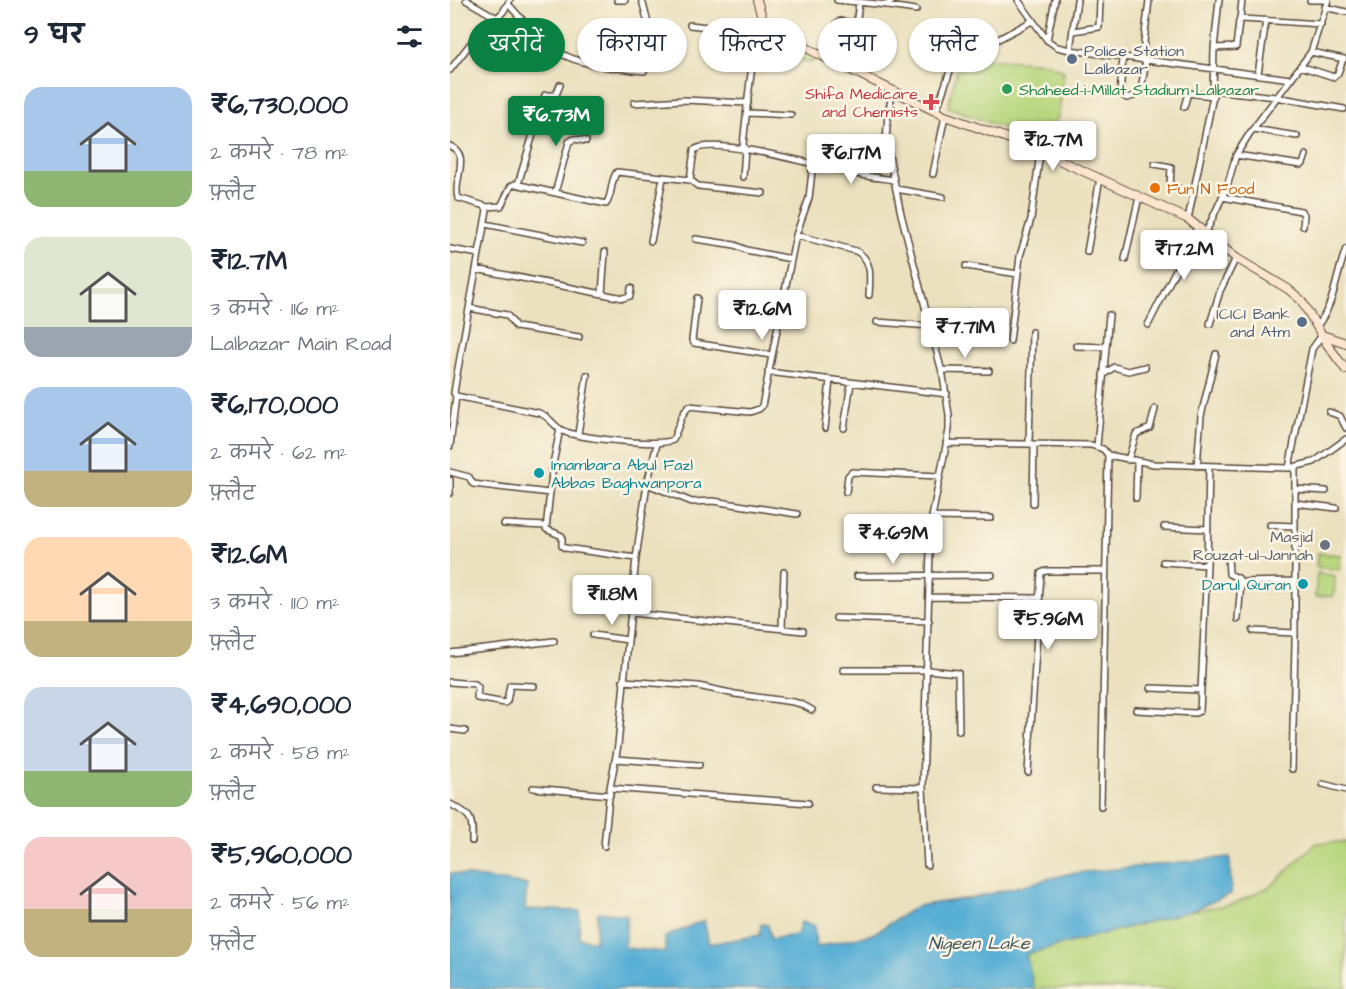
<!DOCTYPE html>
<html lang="hi">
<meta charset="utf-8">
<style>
:root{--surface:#fff;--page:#f6f6f7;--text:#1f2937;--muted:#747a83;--accent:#0b8043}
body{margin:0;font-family:"Architects Daughter","Playpen Sans Deva",sans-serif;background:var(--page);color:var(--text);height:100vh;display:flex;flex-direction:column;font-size:22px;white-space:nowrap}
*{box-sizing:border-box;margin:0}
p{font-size:20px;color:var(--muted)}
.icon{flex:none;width:33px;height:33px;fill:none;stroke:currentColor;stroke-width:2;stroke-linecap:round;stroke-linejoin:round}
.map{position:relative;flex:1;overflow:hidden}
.drawer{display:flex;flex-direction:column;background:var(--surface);width:450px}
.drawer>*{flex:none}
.hud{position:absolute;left:18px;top:18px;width:570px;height:54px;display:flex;gap:12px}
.price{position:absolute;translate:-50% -51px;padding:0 14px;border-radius:6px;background:#fff;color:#222;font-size:20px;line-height:39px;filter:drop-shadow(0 2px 3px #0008)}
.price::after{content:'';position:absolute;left:50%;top:36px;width:18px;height:14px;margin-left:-9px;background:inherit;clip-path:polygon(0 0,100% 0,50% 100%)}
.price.selected{background:var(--accent);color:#fff}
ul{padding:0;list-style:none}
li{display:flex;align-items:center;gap:18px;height:150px;padding:0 24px}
li span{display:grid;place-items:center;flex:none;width:168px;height:120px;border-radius:18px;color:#555}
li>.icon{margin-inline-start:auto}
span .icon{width:72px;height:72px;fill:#fffc;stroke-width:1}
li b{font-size:26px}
h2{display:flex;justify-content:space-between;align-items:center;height:72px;padding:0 24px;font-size:26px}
.chip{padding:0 21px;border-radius:27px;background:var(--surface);box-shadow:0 2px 4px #0004;font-size:21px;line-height:54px}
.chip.selected{background:var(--accent);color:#fff}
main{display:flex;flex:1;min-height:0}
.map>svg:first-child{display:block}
.green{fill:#b7d67d;stroke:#79804e;stroke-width:1.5}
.water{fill:#59afd5;stroke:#4a6c7a;stroke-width:1.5}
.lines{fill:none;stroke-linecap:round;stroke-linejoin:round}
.street-casing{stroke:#554536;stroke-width:8}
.secondary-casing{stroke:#554536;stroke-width:10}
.street{stroke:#fff;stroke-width:5}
.secondary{stroke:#fce5cf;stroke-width:8}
.service-dot{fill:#5c6f8a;stroke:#fcf5e5;stroke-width:2}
.leisure-dot{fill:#2e9e5b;stroke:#fcf5e5;stroke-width:2}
.health-dot{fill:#e0444e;stroke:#fcf5e5;stroke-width:2}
.food-dot{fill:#e8710a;stroke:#fcf5e5;stroke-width:2}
.culture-dot{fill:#0f9aa8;stroke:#fcf5e5;stroke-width:2}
.worship-dot{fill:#6b7280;stroke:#fcf5e5;stroke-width:2}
.labels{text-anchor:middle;stroke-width:5;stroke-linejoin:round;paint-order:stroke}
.service-label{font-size:16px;fill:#4e5e75;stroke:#fcf5e5;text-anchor:start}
.leisure-label{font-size:16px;fill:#27864d;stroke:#fcf5e5;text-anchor:start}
.health-label{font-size:16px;fill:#be3a42;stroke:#fcf5e5;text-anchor:end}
.food-label{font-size:16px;fill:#c56008;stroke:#fcf5e5;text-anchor:start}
.culture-label{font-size:16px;fill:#0d838f;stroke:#fcf5e5;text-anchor:start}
.worship-label{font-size:16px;fill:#5b616d;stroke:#fcf5e5;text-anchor:end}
.water-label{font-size:18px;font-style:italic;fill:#46595e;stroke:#fcf5e5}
</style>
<main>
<section class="drawer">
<h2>9 घर<svg class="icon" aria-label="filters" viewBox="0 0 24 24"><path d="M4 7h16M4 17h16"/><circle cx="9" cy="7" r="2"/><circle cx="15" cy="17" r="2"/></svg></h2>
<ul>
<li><span style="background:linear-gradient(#a9c7e8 70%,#8fb573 0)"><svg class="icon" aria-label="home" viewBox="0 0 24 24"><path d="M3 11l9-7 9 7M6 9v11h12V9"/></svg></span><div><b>₹6,730,000</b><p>2 कमरे · 78 m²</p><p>फ़्लैट</p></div></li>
<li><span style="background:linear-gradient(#dfe7d0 75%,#9aa5b1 0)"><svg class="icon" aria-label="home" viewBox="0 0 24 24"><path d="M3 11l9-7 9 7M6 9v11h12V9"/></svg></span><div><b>₹12.7M</b><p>3 कमरे · 116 m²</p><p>Lalbazar Main Road</p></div></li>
<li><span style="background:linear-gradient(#a9c7e8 70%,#c2b280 0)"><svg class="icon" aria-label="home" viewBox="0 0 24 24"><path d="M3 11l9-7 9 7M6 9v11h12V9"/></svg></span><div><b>₹6,170,000</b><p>2 कमरे · 62 m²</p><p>फ़्लैट</p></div></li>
<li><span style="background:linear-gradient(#ffd9b3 70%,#c2b280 0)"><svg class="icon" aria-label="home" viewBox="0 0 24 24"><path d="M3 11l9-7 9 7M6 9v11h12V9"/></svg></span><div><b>₹12.6M</b><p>3 कमरे · 110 m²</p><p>फ़्लैट</p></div></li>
<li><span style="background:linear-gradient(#c9d6e8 70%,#8fb573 0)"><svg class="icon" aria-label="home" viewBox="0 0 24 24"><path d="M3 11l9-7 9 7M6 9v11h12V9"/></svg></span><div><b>₹4,690,000</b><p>2 कमरे · 58 m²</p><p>फ़्लैट</p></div></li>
<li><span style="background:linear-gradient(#f6c9c9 60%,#c2b280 0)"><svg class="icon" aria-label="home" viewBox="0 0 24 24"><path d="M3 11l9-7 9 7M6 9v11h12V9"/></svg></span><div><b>₹5,960,000</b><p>2 कमरे · 56 m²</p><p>फ़्लैट</p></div></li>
</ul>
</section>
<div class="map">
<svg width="896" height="989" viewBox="0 0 896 989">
<rect width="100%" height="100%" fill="#fcf5e5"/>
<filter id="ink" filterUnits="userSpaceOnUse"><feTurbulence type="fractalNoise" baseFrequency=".0167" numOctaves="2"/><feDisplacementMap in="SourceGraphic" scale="12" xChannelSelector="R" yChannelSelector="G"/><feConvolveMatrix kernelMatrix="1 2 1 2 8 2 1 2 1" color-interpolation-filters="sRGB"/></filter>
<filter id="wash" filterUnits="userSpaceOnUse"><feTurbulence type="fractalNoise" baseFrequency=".008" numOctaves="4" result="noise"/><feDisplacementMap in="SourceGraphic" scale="24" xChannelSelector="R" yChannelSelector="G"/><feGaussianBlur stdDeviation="1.35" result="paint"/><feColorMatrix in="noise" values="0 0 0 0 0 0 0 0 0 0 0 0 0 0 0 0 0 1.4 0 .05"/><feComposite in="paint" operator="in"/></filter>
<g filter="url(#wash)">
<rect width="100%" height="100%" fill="#ebe1bf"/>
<!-- green -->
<path class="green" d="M 316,29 L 365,54 L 364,62 L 313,58 Z
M 525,58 L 596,63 L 614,71 L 609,114 L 594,144 L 498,107 L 507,69 Z
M 868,553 L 891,555 L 889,570 L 866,567 Z
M 867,573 L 885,576 L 884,596 L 865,597 Z
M 896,842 L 896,989 L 584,989 L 576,954 L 741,911 L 783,904 L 821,886 L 866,843 Z"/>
<!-- water -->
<path class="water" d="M 780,857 L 781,894 L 741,911 L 576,954 L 584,989 L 0,989 L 0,873 L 77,885 L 75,909 L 130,911 L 129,938 L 145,941 L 148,912 L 177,915 L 175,948 L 215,952 L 215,937 L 254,920 L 259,944 L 310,935 L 311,924 L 318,925 L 321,939 L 347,935 L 351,922 L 364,925 L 366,947 L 423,934 L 467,906 L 527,897 L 617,874 Z"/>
</g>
<g filter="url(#ink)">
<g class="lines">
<!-- street casing -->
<g class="street-casing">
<path id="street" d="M 16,0 L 47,18
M 167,0 L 175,0
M 387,0 L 437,5 L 444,0
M 568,0 L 597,40 L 607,47 L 620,50 L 841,79
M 860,0 L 877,0
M 58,4 C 73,20 89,41 108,52 C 132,66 167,68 194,71 L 196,67 L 194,31 L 199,27 L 192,0
M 438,6 L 466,10
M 875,7 L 896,12
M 790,19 L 792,0
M 240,25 L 310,33
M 623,31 L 649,27 L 650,0
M 597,40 L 605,0
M 764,48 L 786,47 L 789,21 L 792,19 L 871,24
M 620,50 L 627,0
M 861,52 L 894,59
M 673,57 L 670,94 L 677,98 L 684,96 L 691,90 L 696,60
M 381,60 L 387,23 L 390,21 L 406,23
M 692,60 L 699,0
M 850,66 L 884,77 L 888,73 L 893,59
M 0,70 L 24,39 L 53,12 L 60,0
M 400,70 L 409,3
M 808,74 L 816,20
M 763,90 L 826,97 L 894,109
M 443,91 L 438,113 L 436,141 L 451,214 L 493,376 L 499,415 L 499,430 L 482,517 L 480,550 L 473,788 L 477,865
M 184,103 L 234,100 L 298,103
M 734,107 L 738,93 L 763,96
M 486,112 L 501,68 L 506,62 L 582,21
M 297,113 L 341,115
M 803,129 L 847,136
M 0,146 C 22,155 2,181 8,198 L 35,206 L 37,210 L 7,374 L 4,393 L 6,396 L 89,413 C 99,416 102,424 111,430 C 124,438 210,447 223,440 L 233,414 L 239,406 L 300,412 L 309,409 L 312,406 L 346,235 L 359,198 L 363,163
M 786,155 L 851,165 L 853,164 L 856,155
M 705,164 L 721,167 L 720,187 L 742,192
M 483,174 L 495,116
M 293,177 L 295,149 L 293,144 C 298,106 299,57 315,22
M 240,180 L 248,186 L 313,193
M 68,184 L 95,95 L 106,95 L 110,85
M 446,189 L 493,197
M 105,193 L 119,142 L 124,139 L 136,141
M 772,197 L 851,211 L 854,215 L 853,226
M 36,207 L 51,206 L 61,186 L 65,184 L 156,204 C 163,195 160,180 167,172 L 240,180 L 244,150 C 264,135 379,169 407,174 C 419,177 432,178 444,180
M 738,219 L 763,96 L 764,48 L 769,0
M 35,224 L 132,243
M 756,232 L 777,187 L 786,155 L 800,133 L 861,52 L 878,0
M 346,235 L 406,251 C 423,260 420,277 419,295
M 246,239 L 285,245 L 296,250 L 341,259
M 201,241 L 213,178
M 0,249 L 29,254
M 637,252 L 650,178
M 675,259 L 689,197
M 516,266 L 568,274
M 26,269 L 173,298 L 180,296 L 181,288
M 152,294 L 155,252
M 247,298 L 242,340 L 244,343 L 321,355
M 19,308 L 57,315 L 66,327 L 129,337
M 478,320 L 520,312
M 427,322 L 480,326
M 760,324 L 770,291 L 786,258
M 698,325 L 748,226
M 867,326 C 885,304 886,275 896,249
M 560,341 L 570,256 L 581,219 L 590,153
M 626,346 L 656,347
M 492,370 L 539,371
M 318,372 L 497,394
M 653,375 L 664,367 L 678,371 L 695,367
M 879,412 L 890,416 L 896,428
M 375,428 L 380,380
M 394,428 L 401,383
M 110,429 L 103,464 L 96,529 L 112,536 L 112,546 L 115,548 L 186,558
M 128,434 L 137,375
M 496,443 L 641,445 L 653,449 L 658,455 L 651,806
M 579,444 L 582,332
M 0,446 L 6,396
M 647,446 L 659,315
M 658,455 L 704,464 L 839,468 L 864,462 L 896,439
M 678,460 L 686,434 L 700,428 L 705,409
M 747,466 L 751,416 L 766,354
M 839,468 L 862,349 L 872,335
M 0,472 L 19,477 L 23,484 L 100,493
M 0,480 L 0,493
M 197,484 L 242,502 L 263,501 L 347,514
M 845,489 L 876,491
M 396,492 L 398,476 L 402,472 L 489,476
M 686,498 L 687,462
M 583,503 L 584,444
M 845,503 L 886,508
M 482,517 L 541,518
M 54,524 L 96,526
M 820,525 L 845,526
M 714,527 L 758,529
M 778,556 L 779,574 L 788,578 L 791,582
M 713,562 L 757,565
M 407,576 L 542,575
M 479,597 L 589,598
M 181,613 L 353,631
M 386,618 L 479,621
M 788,619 L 791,582 L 845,581
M 332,628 L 334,572
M 803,631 L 845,633
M 143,635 L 178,640
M 0,653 L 104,641
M 393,670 L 477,670 L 508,673 L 509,731
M 173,681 L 248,686 L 285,694 L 343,702 L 351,704 L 362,710
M 0,682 L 25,684 L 28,687 L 27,698 L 55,703 L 57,701 L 60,685 L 84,686
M 701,688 L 751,690
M 686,710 L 745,713 L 750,711 L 757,565 L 759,467
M 0,729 L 15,731
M 166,759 L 249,765
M 842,769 L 845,644 L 845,467
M 578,772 L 591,573 L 596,571 L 654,571
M 873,784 L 896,790
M 426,787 L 473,788
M 83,788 L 160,795
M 160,788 L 358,803
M 0,804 C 21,815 23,817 22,841
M 154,846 L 160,788 L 168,745 L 186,558 L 197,484 L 207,444"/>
</g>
<!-- secondary casing -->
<g class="secondary-casing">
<path id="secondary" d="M 307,0 L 312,17 L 318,26 L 366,53 L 495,116 L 574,144 L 738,219 L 786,258 L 838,289 L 851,300 L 877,344 L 896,370
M 872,335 L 896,343"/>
</g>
<!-- street -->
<use href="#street" class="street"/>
<!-- secondary -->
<use href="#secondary" class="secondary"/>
</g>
</g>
<!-- markers -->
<g class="service-dot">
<circle cx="622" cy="59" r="6"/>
<circle cx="852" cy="322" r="6"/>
</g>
<circle class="leisure-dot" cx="557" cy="89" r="6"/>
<path class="health-dot" d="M478 93h6v6h6v6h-6v6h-6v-6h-6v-6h6z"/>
<circle class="food-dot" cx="705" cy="188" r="6"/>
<g class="culture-dot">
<circle cx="89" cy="473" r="6"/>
<circle cx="853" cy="584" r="6"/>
</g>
<circle class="worship-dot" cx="875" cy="545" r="6"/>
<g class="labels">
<!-- service labels -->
<g class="service-label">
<text x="634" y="56">Police Station<tspan x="634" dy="18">Lalbazar</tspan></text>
<text x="840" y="319" text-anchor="end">ICICI Bank<tspan x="840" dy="18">and Atm</tspan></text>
</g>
<!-- leisure labels -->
<g class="leisure-label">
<text x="569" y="95">Shaheed-i-Millat Stadium Lalbazar</text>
</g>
<!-- health labels -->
<g class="health-label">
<text x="468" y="99">Shifa Medicare<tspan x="468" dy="18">and Chemists</tspan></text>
</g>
<!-- food labels -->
<g class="food-label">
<text x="717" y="194">Fun N Food</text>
</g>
<!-- culture labels -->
<g class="culture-label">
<text x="101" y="470">Imambara Abul Fazl<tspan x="101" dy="18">Abbas Baghwanpora</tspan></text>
<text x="841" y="590" text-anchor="end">Darul Quran</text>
</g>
<!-- worship labels -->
<g class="worship-label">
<text x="863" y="542">Masjid<tspan x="863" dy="18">Rouzat-ul-Jannah</tspan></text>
</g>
<!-- water labels -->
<g class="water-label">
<text x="529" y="949">Nigeen Lake</text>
</g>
</g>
</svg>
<b class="price selected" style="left:106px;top:147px">₹6.73M</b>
<b class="price" style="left:603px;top:172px">₹12.7M</b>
<b class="price" style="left:401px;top:185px">₹6.17M</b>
<b class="price" style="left:734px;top:281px">₹17.2M</b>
<b class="price" style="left:312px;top:341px">₹12.6M</b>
<b class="price" style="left:515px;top:359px">₹7.71M</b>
<b class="price" style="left:443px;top:565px">₹4.69M</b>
<b class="price" style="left:162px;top:626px">₹11.8M</b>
<b class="price" style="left:598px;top:651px">₹5.96M</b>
<div class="hud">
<a class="chip selected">खरीदें</a>
<a class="chip">किराया</a>
<a class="chip">फ़िल्टर</a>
<a class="chip">नया</a>
<a class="chip">फ़्लैट</a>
</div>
</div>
</main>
